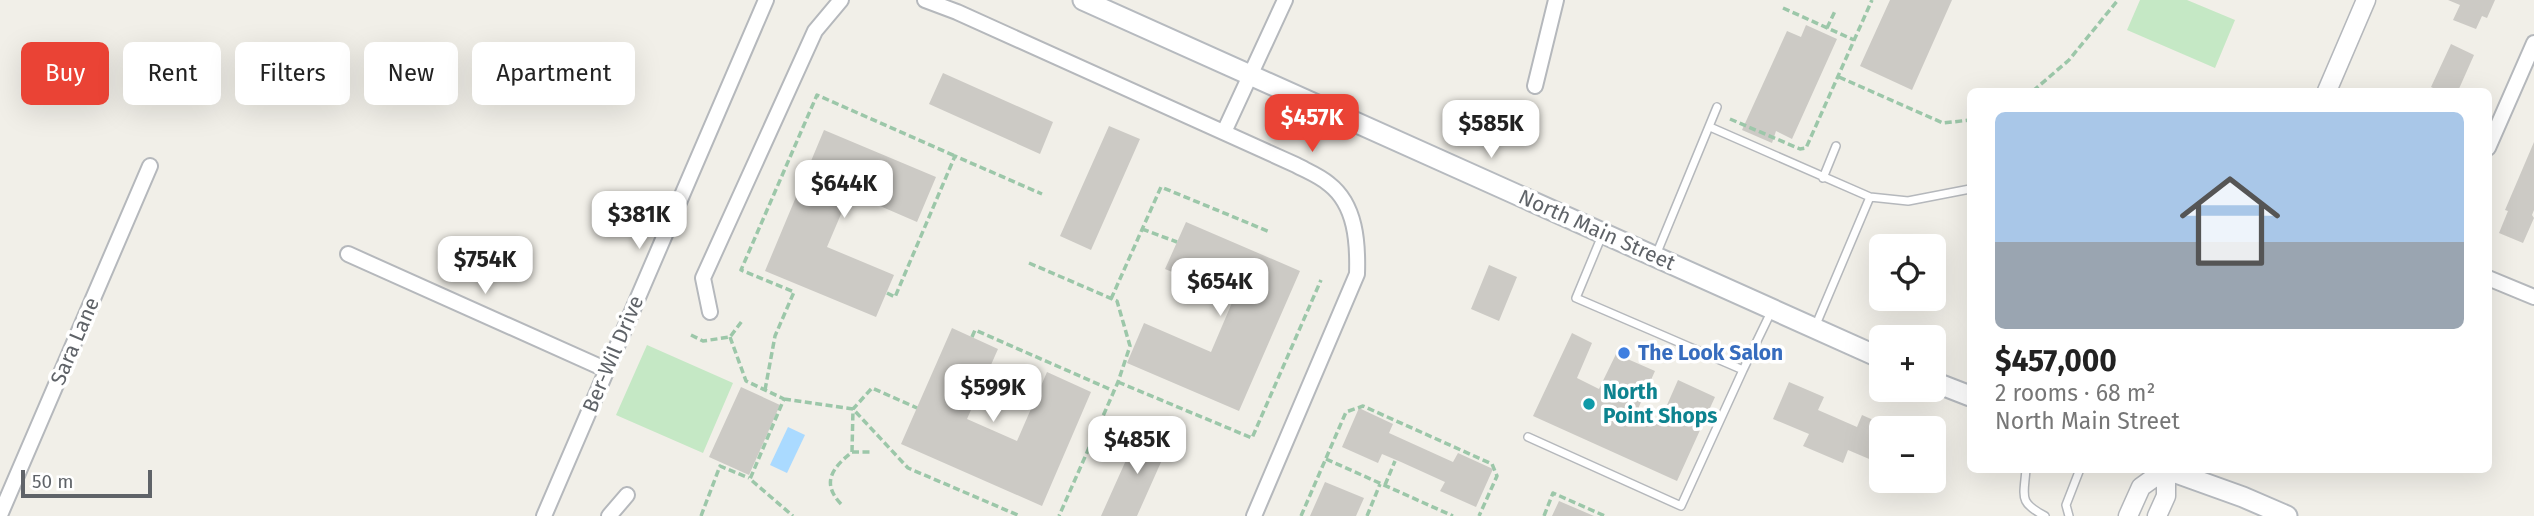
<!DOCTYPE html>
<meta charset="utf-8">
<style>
:root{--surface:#fff;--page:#f6f6f6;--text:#222;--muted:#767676;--line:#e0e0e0;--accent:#ea4335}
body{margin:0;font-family:"Fira Sans",sans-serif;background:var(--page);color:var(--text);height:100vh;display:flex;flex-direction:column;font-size:26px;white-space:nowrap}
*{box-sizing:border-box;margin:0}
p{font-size:23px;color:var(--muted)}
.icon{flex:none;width:38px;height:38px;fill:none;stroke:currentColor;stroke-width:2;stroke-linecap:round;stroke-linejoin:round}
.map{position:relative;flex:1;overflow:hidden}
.side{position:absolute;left:1967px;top:88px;width:525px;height:385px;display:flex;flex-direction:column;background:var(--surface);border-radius:10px;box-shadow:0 7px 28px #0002}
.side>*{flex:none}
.banner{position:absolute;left:21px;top:42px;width:665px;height:63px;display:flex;gap:14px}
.tools{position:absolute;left:1869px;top:234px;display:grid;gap:14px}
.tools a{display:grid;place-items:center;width:77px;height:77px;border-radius:10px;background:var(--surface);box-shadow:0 7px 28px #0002;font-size:35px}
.scale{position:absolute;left:21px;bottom:18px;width:131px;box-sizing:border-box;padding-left:7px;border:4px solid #5f6368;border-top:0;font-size:19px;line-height:24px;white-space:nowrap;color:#5f6368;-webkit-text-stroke:5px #fff;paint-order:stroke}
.price{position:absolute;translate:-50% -60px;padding:0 16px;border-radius:14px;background:#fff;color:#222;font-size:23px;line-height:46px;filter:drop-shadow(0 2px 4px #0008)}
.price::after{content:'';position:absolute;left:50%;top:42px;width:21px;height:16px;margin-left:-10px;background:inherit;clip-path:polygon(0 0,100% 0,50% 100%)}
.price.current{background:var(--accent);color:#fff}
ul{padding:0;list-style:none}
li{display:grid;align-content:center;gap:14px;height:371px;padding:0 28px}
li+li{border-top:2px solid var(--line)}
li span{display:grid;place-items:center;height:217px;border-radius:10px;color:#555}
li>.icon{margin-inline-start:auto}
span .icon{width:126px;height:126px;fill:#fffc;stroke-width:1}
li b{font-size:30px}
.tag{padding:0 24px;border-radius:10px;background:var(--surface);box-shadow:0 7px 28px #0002;font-size:24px;line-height:63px}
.tag.current{background:var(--accent);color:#fff}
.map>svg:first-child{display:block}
.green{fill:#c5e8c5}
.water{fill:#aadaff}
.building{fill:#cccac5}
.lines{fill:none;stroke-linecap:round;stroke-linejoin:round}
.service-casing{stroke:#b5b8bc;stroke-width:10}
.minor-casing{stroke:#b5b8bc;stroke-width:18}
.tertiary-casing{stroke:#b5b8bc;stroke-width:21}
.secondary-casing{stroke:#b6babf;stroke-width:23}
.path{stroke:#9cc7a9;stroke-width:3.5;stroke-dasharray:7 3.5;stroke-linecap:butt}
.service{stroke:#fff;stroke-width:7}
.minor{stroke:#fff;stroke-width:14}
.tertiary{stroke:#fff;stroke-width:18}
.secondary{stroke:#fff;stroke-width:19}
.shop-dot{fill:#3f7fe0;stroke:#fff;stroke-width:2.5}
.culture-dot{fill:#0f9aa8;stroke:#fff;stroke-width:2.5}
.labels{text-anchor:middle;stroke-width:7;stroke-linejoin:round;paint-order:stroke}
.street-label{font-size:21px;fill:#5f6368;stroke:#fff}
.shop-label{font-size:21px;font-weight:bold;fill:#366cbe;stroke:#fff;text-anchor:start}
.culture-label{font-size:21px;font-weight:bold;fill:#0d838f;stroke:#fff;text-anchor:start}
</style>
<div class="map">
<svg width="2534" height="516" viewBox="0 0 2534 516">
<rect width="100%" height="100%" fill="#f1efe8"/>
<!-- green -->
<path class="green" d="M 2140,0 L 2187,0 L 2235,20 L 2215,68 L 2127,30 Z
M 647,345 L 733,383 L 703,453 L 616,415 Z"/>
<!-- water -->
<path class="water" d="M 788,427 L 805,435 L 787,473 L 770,465 Z"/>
<!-- building -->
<path class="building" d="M 1890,0 L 1952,0 L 1912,90 L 1860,66 Z
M 2448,0 L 2495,0 L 2487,18 L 2482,16 L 2476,29 L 2453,20 L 2460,5 Z
M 1806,25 L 1837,39 L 1792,139 L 1776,131 L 1772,143 L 1742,130 L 1787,31 L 1801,37 Z
M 2451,44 L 2474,55 L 2458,91 L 2439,91 L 2431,87 Z
M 943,73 L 1053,122 L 1040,154 L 929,104 Z
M 1109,126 L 1140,139 L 1091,250 L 1060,236 Z
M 824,130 L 936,177 L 917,222 L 850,193 L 827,247 L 894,275 L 876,317 L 765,271 Z
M 2534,142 L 2534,210 L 2532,215 L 2534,218 L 2523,243 L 2499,233 L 2508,211 L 2505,210 Z
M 1186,222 L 1300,271 L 1239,411 L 1127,363 L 1144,323 L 1211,352 L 1234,298 L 1165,269 Z
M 1489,265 L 1517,277 L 1499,321 L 1471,309 Z
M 952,328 L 998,349 L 967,419 L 1017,441 L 1047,372 L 1091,392 L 1042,506 L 901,444 Z
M 1572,333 L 1592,343 L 1577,378 L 1599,389 L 1616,354 L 1655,371 L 1637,411 L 1660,421 L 1678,380 L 1715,397 L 1677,481 L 1533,416 Z
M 1789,382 L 1824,397 L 1818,410 L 1857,427 L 1862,415 L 1894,429 L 1881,429 L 1881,464 L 1848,450 L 1843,463 L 1803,446 L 1809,434 L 1773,419 Z
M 741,387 L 780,405 L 749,475 L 709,457 Z
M 1359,408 L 1393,424 L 1389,433 L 1453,462 L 1458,453 L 1493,469 L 1476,507 L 1440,491 L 1445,482 L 1401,462 L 1382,454 L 1378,463 L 1342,447 Z
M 1140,429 L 1170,442 L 1137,516 L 1101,516 Z
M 1325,482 L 1364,498 L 1356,516 L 1310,516 Z
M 1559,501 L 1594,516 L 1552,516 Z"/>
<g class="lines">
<!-- service casing -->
<g class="service-casing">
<path id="service" d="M 1710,127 L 1870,197 L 1908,201 L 1970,189
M 1823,178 L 1836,146
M 1603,233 L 1576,298 L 1743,370 L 1771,312
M 1656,255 L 1717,107
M 1815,327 L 1870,197
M 1528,437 L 1681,506 L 1743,370
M 2026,469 C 2024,497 2018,502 2045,516
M 2069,516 L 2066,505 L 2080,469"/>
</g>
<!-- minor casing -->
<g class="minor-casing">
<path id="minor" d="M 925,0 L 957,12 L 1296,165 C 1307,171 1320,176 1329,184 C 1356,205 1358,243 1357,274 L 1254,516
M 1535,86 L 1556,0
M 1224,132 L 1285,0
M 2488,148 L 2534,43
M 348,254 L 607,370
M 2488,278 L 2534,297
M 710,312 L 703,278 L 815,31 L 841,0
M 0,515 L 150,166
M 544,516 L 766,0
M 609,516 L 627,495"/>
</g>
<!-- tertiary casing -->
<g class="tertiary-casing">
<path id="tertiary" d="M 2327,91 L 2366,0
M 2128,516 L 2141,487 L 2166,469
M 2157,516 L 2166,496 L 2166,469"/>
</g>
<!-- secondary casing -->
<g class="secondary-casing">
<path id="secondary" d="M 1083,0 L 1881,358
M 1934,382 L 1970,396
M 2165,469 L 2243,497 L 2287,516"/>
</g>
<!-- path -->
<path class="path" d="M 1783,8 L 1854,40
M 1827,28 L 1835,11
M 1839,77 L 1943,123 L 1970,120
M 2033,91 L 2069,60 L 2118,0
M 1730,119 L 1800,149 L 1806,148 L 1872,0
M 1142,229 L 1177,242
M 1029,263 L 1117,301 L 1130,346 L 1118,382 L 1059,516
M 887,293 L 895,297 L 955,156 L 1042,194
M 1111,299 L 1161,187 L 1270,232
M 691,335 L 703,341 L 730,337 L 742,321
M 730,337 L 746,381 L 784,399 L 750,479 L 793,516
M 972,337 L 975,330 L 1114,391
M 1118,382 L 1252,438 L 1321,280
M 765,390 L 775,336 L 794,292 L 741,270 L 817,95 L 955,156
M 784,399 L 853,409 L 908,468 L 1020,516
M 852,452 L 853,409 L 872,388 L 917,408
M 1326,459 L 1453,516
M 1385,485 L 1395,461
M 841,504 C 821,483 832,468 852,452 L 870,452
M 701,516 L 720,466 L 749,478
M 1301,516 L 1346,412 L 1363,406 L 1492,464 L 1497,476 L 1479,516
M 1367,516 L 1380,484
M 1544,516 L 1553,493 L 1605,516"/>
<!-- service -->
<use href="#service" class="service"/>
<!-- minor -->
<use href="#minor" class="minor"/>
<!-- tertiary -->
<use href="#tertiary" class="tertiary"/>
<!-- secondary -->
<use href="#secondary" class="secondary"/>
</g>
<!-- markers -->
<circle class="shop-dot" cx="1624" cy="353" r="7"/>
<circle class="culture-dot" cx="1589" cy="404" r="7"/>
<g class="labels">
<!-- street labels -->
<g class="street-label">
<text transform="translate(1597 230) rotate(24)" y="7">North Main Street</text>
<text transform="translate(75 341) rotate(-67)" y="7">Sara Lane</text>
<text transform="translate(613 354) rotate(-67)" y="7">Ber-Wil Drive</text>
</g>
<!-- shop labels -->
<g class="shop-label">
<text x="1638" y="360">The Look Salon</text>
</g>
<!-- culture labels -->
<g class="culture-label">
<text x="1603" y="399">North<tspan x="1603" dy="24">Point Shops</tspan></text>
</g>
</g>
</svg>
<div class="tools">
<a><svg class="icon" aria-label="locate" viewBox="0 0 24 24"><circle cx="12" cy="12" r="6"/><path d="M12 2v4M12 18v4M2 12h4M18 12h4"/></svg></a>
<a>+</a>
<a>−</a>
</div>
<div class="scale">50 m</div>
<b class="price current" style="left:1312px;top:154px">$457K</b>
<b class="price" style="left:1491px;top:160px">$585K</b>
<b class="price" style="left:844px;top:220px">$644K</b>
<b class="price" style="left:639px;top:251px">$381K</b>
<b class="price" style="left:485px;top:296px">$754K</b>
<b class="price" style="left:1220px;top:318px">$654K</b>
<b class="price" style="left:993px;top:424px">$599K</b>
<b class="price" style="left:1137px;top:476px">$485K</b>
<div class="banner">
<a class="tag current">Buy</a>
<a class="tag">Rent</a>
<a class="tag">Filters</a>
<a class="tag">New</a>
<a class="tag">Apartment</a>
</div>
<section class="side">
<ul>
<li><span style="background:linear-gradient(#a9c7e8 60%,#9aa5b1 0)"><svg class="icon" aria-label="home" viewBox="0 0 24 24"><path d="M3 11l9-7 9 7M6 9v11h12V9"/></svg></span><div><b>$457,000</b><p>2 rooms · 68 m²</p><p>North Main Street</p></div></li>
</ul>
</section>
</div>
